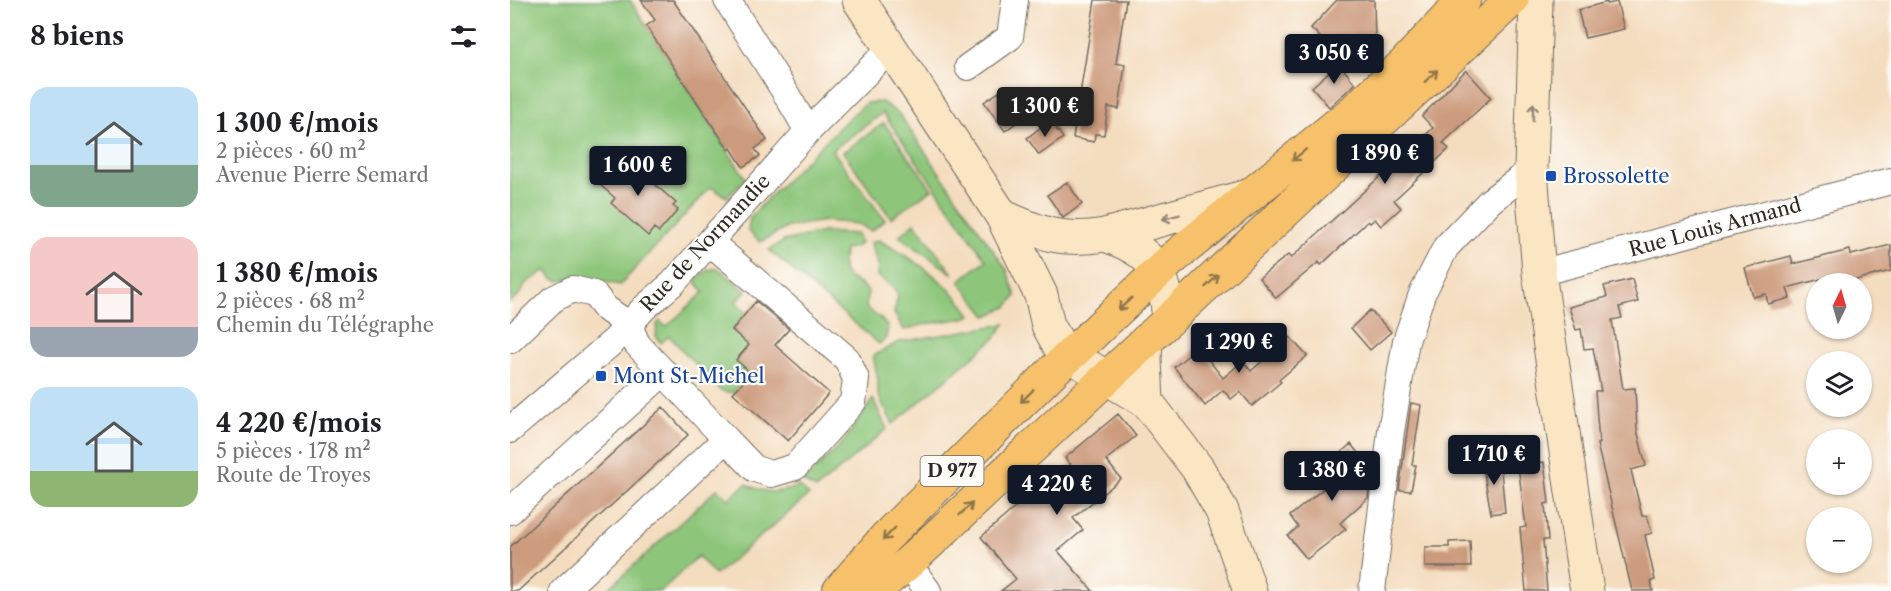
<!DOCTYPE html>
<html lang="fr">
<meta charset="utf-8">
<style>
:root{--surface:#fff;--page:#f6f6f6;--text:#202124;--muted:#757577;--accent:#111827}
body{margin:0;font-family:"Libre Caslon Text",serif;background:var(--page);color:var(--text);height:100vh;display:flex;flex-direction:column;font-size:22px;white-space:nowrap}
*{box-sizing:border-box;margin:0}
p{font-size:20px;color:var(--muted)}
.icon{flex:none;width:33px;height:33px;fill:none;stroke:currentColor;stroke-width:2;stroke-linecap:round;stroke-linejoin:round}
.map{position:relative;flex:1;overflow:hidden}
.sheet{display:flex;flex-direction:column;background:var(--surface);width:510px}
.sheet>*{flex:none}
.needle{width:39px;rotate:5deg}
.tools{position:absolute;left:1296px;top:273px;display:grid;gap:12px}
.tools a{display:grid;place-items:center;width:66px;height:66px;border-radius:50%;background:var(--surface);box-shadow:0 2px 4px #0004;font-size:30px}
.price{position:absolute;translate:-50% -51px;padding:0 14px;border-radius:6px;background:var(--accent);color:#fff;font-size:20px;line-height:39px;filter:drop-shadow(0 2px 3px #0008)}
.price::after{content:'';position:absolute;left:50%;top:36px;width:18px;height:14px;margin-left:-9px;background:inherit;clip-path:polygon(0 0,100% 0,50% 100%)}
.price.selected{background:#222;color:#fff}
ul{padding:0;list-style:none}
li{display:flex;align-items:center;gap:18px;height:150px;padding:0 30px}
li span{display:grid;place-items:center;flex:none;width:168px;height:120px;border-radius:18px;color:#555}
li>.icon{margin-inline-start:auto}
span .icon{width:72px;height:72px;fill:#fffc;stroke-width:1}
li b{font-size:26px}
h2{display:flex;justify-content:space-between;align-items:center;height:72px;padding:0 30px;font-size:26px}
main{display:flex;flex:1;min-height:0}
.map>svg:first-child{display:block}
.green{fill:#8dc67a;stroke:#5c7852;stroke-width:1.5}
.building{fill:#cc9a7c}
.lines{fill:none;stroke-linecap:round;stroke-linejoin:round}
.street-casing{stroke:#71695f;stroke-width:28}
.secondary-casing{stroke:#71695f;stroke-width:35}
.primary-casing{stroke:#71695f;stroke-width:35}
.street{stroke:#fff;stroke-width:26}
.secondary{stroke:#fbe6c4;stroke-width:33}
.primary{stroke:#f6c16b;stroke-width:33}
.oneway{stroke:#90764b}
.oneway2{stroke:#938878}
.transit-dot{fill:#1a4fb4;stroke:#fdfcf7;stroke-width:2}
.labels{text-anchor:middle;stroke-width:4.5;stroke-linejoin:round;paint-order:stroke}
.shield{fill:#fdfcf7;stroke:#6a6a68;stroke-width:1.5}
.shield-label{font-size:18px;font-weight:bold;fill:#2b2b2b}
.transit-label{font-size:20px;fill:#164399;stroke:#fdfcf7;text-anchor:start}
.street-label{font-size:20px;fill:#2b2b2b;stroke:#fdfcf7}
</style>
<main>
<section class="sheet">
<h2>8 biens<svg class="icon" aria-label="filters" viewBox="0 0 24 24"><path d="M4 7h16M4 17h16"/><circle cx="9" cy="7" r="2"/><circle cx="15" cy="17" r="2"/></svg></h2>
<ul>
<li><span style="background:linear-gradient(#bfe0f5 65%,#7fa58c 0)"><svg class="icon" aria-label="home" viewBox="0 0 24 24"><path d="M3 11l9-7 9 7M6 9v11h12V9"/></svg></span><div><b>1 300 €/mois</b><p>2 pièces · 60 m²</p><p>Avenue Pierre Semard</p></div></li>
<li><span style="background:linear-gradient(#f6c9c9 75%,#9aa5b1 0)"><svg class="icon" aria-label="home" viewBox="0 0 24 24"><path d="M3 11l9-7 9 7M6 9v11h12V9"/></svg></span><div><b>1 380 €/mois</b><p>2 pièces · 68 m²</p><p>Chemin du Télégraphe</p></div></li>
<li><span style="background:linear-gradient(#bfe0f5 70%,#8fb573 0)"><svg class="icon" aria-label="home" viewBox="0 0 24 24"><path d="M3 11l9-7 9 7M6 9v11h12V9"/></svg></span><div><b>4 220 €/mois</b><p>5 pièces · 178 m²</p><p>Route de Troyes</p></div></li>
</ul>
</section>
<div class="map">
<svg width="1381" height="591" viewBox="0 0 1381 591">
<rect width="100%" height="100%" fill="#fdfcf7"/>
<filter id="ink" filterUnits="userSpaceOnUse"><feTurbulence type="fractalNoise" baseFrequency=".0167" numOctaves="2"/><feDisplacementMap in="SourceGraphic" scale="12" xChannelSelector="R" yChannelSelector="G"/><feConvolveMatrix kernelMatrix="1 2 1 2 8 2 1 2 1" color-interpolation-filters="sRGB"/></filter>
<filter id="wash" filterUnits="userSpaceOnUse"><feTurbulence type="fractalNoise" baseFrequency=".008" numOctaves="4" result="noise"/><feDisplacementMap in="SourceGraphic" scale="24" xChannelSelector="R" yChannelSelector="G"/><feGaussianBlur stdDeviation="1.35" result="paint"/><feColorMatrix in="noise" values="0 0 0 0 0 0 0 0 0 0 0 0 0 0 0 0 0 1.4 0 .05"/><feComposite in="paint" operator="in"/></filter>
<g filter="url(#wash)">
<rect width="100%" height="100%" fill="#f4ddbf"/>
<!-- green -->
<path class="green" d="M 0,0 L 120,0 L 236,179 L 217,197 L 201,187 L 110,285 L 83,279 L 63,277 L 50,281 L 43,279 L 36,270 L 16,283 L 11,293 L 0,302 Z
M 372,102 L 389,114 L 497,270 L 506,296 L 497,307 L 477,316 L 449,281 L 476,260 L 373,113 L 322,150 L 375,220 L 361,231 L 348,224 L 315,221 L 278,227 L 250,242 L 238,231 L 240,218 L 257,199 L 341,116 L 356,103 Z
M 374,123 L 422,189 L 381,218 L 333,152 Z
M 405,223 L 443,274 L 389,236 Z
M 313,232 L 347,234 L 351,242 L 346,247 L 335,249 C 327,282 339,273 358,291 L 356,308 L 370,318 L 378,327 L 376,338 L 369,344 L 259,250 L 274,241 Z
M 368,240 C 403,258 439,282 461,315 L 455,318 L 416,324 L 394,330 L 384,313 L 388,295 L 383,287 L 367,276 L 368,265 L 360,243 Z
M 208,268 L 236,291 L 226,302 L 237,312 L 222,330 L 239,345 L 226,360 L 241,373 L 223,393 L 211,391 L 159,336 L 151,343 L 146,336 L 147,324 L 150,321 L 156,327 L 194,292 L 185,281 L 198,270 Z
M 495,324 L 484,339 L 383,424 L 368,395 L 368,379 L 363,356 L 389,342 Z
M 363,399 L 377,429 L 306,489 L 293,482 L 335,440 Z
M 236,484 C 255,494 269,494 289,486 L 299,495 L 205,575 L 188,556 L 151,591 L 96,591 L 207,489 L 218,499 Z"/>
<g id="blocks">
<!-- building -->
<path class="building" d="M 131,0 L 163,0 L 257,140 L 245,149 L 250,156 L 233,167 L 221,148 L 219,150 L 136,26 L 145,20 Z
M 585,0 L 616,0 L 606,63 L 615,65 L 609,109 L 598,107 L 594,135 L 585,134 L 584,142 L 563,138 Z
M 827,0 L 864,0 L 865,42 L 816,43 L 801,28 Z
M 1097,2 L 1097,4 L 1107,2 L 1114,29 L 1075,38 L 1068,10 Z
M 829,63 L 845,84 L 819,107 L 802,87 Z
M 956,70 L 981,98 L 933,143 L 939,149 L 884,200 L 891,208 L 871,226 L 865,219 L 860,223 L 858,221 L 811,265 L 809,262 L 766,298 L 749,278 L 778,255 L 781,258 L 923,128 L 912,116 Z
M 498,86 L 518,114 L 495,131 L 474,102 Z
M 540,120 L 553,138 L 529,155 L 517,138 Z
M 113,156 L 166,203 L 163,206 L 168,210 L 149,232 L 144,228 L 138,236 L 101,203 L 105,198 L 88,183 Z
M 557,182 L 572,204 L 553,218 L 537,195 Z
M 1381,245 L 1381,271 L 1330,284 L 1312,284 L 1311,279 L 1277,288 L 1280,298 L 1258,304 L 1256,294 L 1243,297 L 1235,268 L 1281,256 L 1283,264 L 1340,250 L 1341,255 Z
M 1122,279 L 1128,302 L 1109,307 L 1112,318 L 1102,320 L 1113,389 L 1125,388 L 1127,430 L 1136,466 L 1121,470 L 1132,516 L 1137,515 L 1142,533 L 1135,535 L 1145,580 L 1141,581 L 1143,591 L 1122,591 L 1087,444 L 1089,443 L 1085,391 L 1091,391 L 1083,348 L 1074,349 L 1071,329 L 1066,330 L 1059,307 L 1097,297 L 1094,286 Z
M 246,301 L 279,329 L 265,345 L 319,393 L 278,441 L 223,393 L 241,373 L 226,360 L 239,345 L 222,330 Z
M 860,310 L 881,332 L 860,350 L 841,328 Z
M 780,337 L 797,356 L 769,380 L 771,382 L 742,406 L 730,392 L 721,399 L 713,390 L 695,406 L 664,367 L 688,347 L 713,378 L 733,361 L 741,371 Z
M 901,403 L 911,405 L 902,465 L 906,465 L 901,491 L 889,490 Z
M 153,407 L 178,435 L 8,591 L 0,591 L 0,547 Z
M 608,414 L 626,436 L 596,460 L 611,479 L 563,518 L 573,530 L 548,551 L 583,591 L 491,591 L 506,579 L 471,537 L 508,505 L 561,465 L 555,458 Z
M 841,444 L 861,470 L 858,498 L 830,523 L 836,529 L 797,559 L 778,536 L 788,527 L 780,516 L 813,489 L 802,476 Z
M 990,460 L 995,512 L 981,514 L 972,462 Z
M 1034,462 L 1039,503 L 1035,504 L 1038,540 L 1033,540 L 1037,591 L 1016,591 L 1010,528 L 1016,527 L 1008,466 Z
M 960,541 L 961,567 L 915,567 L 915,547 L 939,547 L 939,542 Z"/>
</g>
</g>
<g filter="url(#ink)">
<use href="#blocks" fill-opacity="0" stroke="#71695f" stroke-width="1.5"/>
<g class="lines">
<!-- street casing -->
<g class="street-casing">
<path id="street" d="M 217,0 L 275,92 L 298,131
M 458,67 L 500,37 L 505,0
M 201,243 L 337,359 L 346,379 L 343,402 L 285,467 L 261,474 L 245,469 L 216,439
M 1029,273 L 1381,181
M 0,340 L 43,299 L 63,289 L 84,294 L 95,308 L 119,325 L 127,344 L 216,439 L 53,591
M 0,430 L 106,339 L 134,308 L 163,283 L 298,131 L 382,47
M 0,511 L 154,372
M 398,563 L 418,591
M 862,591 L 881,431 L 896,341 L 912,294 L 936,247 L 980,201 L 1021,170"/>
</g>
<!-- secondary casing -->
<g class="secondary-casing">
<path id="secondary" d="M 349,0 L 492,216 L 531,295 L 538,325 L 550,347 L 559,355 L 637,402 L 688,469 L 712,511 L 740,591
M 1026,0 L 1021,170 L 1029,273 L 1077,591
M 492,216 C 531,234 552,242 595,235 L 738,196
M 595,235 C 644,252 655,271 659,320
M 636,341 L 635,359 L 637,402"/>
</g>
<!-- primary casing -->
<g class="primary-casing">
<path id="primary" d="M 329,591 L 375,538 L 542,372 L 661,260 L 841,113 L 895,63 L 954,0
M 364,591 L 398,563 L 1002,0"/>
</g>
<!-- street -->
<use href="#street" class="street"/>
<!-- secondary -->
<use href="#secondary" class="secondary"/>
<!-- primary -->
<use href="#primary" class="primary"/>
</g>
<!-- one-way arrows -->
<defs><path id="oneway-shaft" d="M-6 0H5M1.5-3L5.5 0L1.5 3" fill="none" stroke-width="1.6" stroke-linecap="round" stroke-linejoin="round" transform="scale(1.5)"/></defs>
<g class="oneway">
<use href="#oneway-shaft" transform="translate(921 76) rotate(-43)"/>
<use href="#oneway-shaft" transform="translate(789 155) rotate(141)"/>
<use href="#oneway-shaft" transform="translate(702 281) rotate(-43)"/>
<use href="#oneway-shaft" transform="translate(615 304) rotate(137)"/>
<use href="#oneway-shaft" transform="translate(517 396) rotate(135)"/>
<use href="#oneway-shaft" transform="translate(456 509) rotate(-43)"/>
<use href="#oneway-shaft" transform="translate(379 534) rotate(134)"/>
</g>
<g class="oneway2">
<use href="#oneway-shaft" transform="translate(1023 112) rotate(-89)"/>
<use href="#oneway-shaft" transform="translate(661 217) rotate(165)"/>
</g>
</g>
<!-- markers -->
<g class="transit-dot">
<rect x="1035" y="170" width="12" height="12" rx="3"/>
<rect x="85" y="370" width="12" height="12" rx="3"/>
</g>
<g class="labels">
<!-- shield labels -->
<rect class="shield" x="410.5" y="456" width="63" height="30" rx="4.5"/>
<g class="shield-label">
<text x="442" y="477">D 977</text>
</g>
<!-- transit labels -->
<g class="transit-label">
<text x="1053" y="183">Brossolette</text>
<text x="103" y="383">Mont St-Michel</text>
</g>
<!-- street labels -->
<g class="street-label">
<text transform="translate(1205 227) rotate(-15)" y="7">Rue Louis Armand</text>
<text transform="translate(195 243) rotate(-47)" y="7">Rue de Normandie</text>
</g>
</g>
</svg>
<div class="tools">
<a><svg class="needle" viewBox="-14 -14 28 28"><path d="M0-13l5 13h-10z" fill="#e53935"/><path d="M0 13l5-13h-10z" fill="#757577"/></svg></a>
<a><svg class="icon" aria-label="layers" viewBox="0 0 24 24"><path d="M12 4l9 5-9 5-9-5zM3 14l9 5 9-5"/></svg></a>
<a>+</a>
<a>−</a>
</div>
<b class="price" style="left:824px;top:85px">3 050 €</b>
<b class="price selected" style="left:535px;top:138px">1 300 €</b>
<b class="price" style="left:875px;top:185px">1 890 €</b>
<b class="price" style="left:128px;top:197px">1 600 €</b>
<b class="price" style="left:729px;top:374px">1 290 €</b>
<b class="price" style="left:984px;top:486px">1 710 €</b>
<b class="price" style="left:822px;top:502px">1 380 €</b>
<b class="price" style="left:547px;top:516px">4 220 €</b>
</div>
</main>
